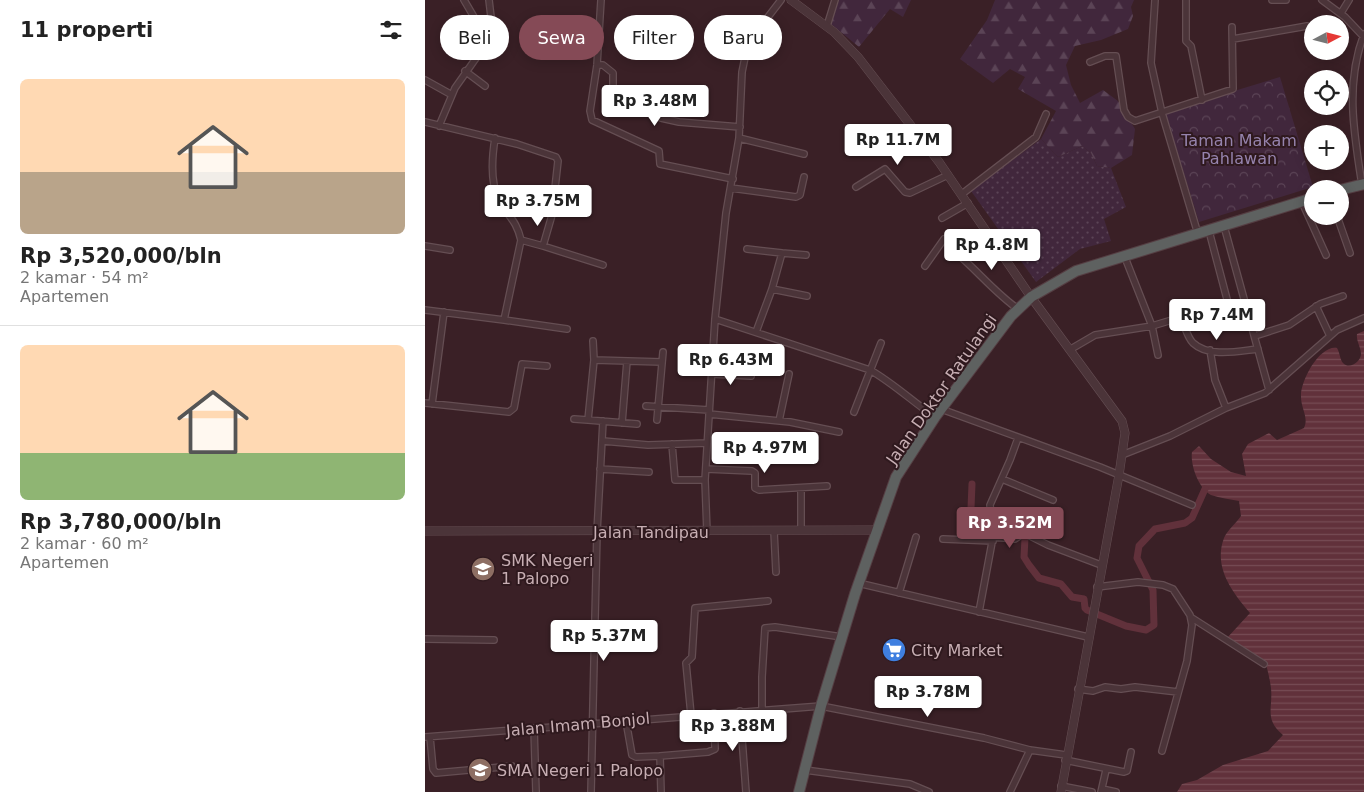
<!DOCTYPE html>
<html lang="id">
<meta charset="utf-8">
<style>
:root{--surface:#fff;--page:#f6f6f6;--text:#222;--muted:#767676;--line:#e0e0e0;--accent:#854a56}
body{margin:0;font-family:"DejaVu Sans",sans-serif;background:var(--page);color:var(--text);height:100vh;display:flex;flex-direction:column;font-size:19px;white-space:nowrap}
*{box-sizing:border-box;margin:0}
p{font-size:16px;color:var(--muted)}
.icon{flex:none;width:28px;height:28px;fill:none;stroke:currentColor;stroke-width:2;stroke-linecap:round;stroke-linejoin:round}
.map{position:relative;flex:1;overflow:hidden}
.sheet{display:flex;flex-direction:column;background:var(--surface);width:425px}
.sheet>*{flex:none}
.guide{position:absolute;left:15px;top:15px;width:475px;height:45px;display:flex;gap:10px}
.needle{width:32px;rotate:83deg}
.controls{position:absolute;left:879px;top:15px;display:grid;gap:10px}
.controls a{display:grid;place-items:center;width:45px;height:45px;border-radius:50%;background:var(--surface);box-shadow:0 2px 12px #0003;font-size:25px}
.price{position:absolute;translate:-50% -42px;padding:0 11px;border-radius:5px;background:#fff;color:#222;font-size:16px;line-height:32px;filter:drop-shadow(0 1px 2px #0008)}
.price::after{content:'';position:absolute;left:50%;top:30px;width:15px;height:11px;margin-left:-8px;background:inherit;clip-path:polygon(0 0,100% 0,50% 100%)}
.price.on{background:var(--accent);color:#fff}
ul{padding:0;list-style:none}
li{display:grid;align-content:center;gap:10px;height:265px;padding:0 20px}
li+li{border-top:1px solid var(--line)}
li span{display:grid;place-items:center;height:155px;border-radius:8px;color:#555}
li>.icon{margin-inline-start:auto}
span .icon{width:90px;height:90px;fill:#fffc;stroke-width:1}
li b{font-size:21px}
h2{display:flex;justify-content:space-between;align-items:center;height:60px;padding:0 20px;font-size:21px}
.chip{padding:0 18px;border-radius:22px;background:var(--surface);box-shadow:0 2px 12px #0003;font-size:18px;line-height:45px}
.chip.on{background:var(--accent);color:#fff}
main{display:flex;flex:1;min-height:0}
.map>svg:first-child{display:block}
.grass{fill:url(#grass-dots)}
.forest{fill:url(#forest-firs)}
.park{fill:url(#park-crowns)}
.water{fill:url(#water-rules)}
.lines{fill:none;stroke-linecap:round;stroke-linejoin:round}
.canal{stroke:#61313b;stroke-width:7}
.minor-casing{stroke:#654e53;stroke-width:8}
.tertiary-casing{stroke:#654e53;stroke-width:9}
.trunk-casing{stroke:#553e43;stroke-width:12}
.minor{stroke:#4b3439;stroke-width:5.5}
.tertiary{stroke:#4b3439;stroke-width:8}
.trunk{stroke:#5e6160;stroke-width:10}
.labels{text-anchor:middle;stroke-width:4;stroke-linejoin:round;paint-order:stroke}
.park-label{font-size:16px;fill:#9583ad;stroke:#2f191e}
.street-label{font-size:16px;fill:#c7aeb3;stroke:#2f191e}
.poi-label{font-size:16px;fill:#c7aeb3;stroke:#2f191e;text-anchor:start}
</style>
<main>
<section class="sheet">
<h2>11 properti<svg class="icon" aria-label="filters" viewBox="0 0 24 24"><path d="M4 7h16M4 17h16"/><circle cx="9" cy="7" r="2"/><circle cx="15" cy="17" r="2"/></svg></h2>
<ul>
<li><span style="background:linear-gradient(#ffd9b3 60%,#b9a48a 0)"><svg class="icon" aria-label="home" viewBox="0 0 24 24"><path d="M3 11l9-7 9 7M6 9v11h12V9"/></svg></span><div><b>Rp 3,520,000/bln</b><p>2 kamar · 54 m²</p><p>Apartemen</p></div></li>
<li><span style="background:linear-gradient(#ffd9b3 70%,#8fb573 0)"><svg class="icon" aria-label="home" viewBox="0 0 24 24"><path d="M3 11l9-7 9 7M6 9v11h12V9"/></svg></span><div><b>Rp 3,780,000/bln</b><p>2 kamar · 60 m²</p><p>Apartemen</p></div></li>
</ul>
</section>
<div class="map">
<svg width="939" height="792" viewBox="0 0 939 792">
<defs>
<pattern id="grass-dots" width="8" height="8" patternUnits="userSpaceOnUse" patternTransform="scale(1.25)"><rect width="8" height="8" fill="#41273c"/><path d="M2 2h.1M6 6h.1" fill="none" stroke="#5b4456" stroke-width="1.8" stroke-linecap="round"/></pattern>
<pattern id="forest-firs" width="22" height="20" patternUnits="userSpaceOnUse" patternTransform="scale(1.25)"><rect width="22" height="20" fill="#41273c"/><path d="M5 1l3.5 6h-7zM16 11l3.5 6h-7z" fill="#5b4456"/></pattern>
<pattern id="park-crowns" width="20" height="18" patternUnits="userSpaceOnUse" patternTransform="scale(1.25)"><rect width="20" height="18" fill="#41273c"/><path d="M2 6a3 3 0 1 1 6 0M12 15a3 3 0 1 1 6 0" fill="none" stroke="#5b4456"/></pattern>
<pattern id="water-rules" width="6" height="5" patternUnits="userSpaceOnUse" patternTransform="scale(1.25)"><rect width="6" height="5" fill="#61313b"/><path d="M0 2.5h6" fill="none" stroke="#764c55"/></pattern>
</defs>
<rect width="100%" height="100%" fill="#3a2026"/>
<!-- grass -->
<path class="grass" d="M 616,139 L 633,157 L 657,146 L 666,153 L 672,166 L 686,168 L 701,207 L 679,219 L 686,241 L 655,249 L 611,282 L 546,191 Z"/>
<!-- forest -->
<path class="forest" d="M 414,0 L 486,0 L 478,17 L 465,9 L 434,47 L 406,24 Z
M 570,0 L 709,0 L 706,7 L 708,16 L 703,29 L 676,40 L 650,46 L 641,65 L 646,85 L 655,103 L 678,90 L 693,101 L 710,129 L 707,155 L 686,168 L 672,166 L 666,153 L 657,146 L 633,157 L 616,139 L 631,111 L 593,89 L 600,77 L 585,69 L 568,83 L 535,59 L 562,20 Z"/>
<!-- park -->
<path class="park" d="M 855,77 L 888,187 L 774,222 L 740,112 Z"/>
<!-- water -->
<path class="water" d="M 939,331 L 939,792 L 752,792 L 757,784 L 772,780 L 798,765 L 843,751 L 858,735 C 839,719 848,709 846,688 C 845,680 843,672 841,664 L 802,638 L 825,613 C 807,592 788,567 799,538 C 802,531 811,523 816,516 L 814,501 C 805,499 795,498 786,495 C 774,489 765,465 767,452 L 774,446 L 786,459 L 806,472 L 821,476 L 817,454 L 823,444 L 844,433 L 852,440 L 879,428 C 884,418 876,408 876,397 C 875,382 894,345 912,348 C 915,353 915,360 918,363 C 925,370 936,361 936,354 C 936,347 931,341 932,334 Z"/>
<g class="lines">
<!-- canal -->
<path class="canal" d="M 547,484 L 546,508 L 543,517 C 551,518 557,522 566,521 C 585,520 596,507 614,520 L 611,528 L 600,538 L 599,557 L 604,565 L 614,578 L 636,584 L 647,597 L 659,599 L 660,608 L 662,610 L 701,626 L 721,630 L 729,625 L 728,590 L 712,558 L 714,546 L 730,529 L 760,523 L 767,518 L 780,489"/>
<!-- minor casing -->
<g class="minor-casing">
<path id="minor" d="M 176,0 L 172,65 L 165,111 L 167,120 L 234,151 L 235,164 L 308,179
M 730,0 L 726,63 L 737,113 L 773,234
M 761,0 L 761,41 L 766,46 L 777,100
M 847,0 L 861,0
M 897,0 L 920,17 L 938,36
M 916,13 L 924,0
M 402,26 L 410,0
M 55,28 L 66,17 L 64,0
M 808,39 L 882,26
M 665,62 L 680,56 L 691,56 L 699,110 L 703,117 L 710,121 L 808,89 L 807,27
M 172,65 L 178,65 L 188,73 L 188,87 L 192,93 L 236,118 L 254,122 L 315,127
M 40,71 L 60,86
M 0,80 L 27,95
M 0,122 L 92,144 L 131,157 L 133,161 L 127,215 L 118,246 L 96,240 L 79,320 L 0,310
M 14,126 L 30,88 L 61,44 L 59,34 L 39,0
M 70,138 C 67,157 65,183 74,200 C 83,217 91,219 96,240
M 314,138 L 379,154
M 937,185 C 929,134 920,84 939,34
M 431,187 L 460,169 L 480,192 L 485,193 L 523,175
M 306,188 L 371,197 L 375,195 L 379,177
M 537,194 L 611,137 L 621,114
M 877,202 L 901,255
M 912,216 L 925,253
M 517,218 L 543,203
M 799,226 L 844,390
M 0,246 L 25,250
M 118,246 L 178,265
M 322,249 L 357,253 L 347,289 L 331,332
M 357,253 L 381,255
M 699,255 L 727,326 L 733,355
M 500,266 L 519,239 L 527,245 L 528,250 C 551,269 569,292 593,309
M 347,289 L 382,296
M 891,306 L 905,336
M 756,318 C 760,326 762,337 768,343 C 784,358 814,351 833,349
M 290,319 L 445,370 C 468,383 488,402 510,417
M 79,320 L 142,329
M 830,336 L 864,325 L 895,304 L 918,296
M 168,341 L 169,360
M 646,349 L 670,335 L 727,326 L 803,303 L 784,231
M 785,350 L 790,380 L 801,408
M 286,374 L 326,376
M 0,403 L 84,412 L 89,408 L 97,364 L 122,366
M 7,404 L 19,312
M 221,406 L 284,410
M 516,409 L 675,467 L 767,505
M 429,412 L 456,343
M 284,414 L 365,422 L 414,432
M 149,419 L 163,420
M 232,420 L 238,352
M 354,421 L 364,374
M 197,423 L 202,361
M 212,424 L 163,420 L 169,360 L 237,362
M 178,441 L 223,445 L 282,443
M 247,444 L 250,480 L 280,480
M 697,455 L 745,436 L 801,408 L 840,393 L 912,330 L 939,318
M 175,469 L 224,472
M 281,469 L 327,471 L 330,473 L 330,488 L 334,490 L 402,486
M 577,479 L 628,500
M 376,530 L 376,488
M 349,531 L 351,572
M 282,532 L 280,480 L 290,319 L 301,213 L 314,138 L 317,72 L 323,43 L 356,0
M 568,537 L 590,539 L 599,533 L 623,545 L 676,565
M 518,539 L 568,541
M 433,583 L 663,637
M 672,587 L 713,582 L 738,585 L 748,589 L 765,615 L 767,625 L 762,661 L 737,751
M 474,593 L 491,537
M 554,612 L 568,537 L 565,505 L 585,460 L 593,438
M 767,618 L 839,664
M 0,639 L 69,640
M 653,689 L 668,691 L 680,687 L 696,689 L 710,687 L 753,692
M 337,709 L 337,677 L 340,628 L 350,627 L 417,637
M 315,711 L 321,792
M 266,715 L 261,663 L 267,657 L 270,608 L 343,601
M 201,721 L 207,755 L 211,757 L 235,756
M 109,728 L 111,792
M 0,737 L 396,706 L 559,738 L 605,750
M 5,737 L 8,769 L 11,773 L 87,766
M 640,760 L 699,772 L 702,771 L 706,752
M 380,770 L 485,784 L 504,792
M 636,786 L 667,792
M 677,789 L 691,792
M 166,792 L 172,532 L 178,421
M 236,792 L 235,756 L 283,752 L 290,749 L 289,713
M 585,792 L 605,750 L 641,755
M 676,792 L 681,770"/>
</g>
<!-- tertiary casing -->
<g class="tertiary-casing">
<path id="tertiary" d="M 366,0 L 409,32 L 433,57 L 514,162 L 606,297 L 697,421 L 700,433 L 694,475 L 636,792
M 0,531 L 451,530"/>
</g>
<!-- trunk casing -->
<g class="trunk-casing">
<path id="trunk" d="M 915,190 L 939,184
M 374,792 L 396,706 L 430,594 L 471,477 L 510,417 L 586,316 L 606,297 L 651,271 L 888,198"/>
</g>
<!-- minor -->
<use href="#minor" class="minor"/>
<!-- tertiary -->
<use href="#tertiary" class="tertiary"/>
<!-- trunk -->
<use href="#trunk" class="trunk"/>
</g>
<!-- icons -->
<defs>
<g id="school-disc" transform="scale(1.25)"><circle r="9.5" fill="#8d6e63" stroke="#2f191e"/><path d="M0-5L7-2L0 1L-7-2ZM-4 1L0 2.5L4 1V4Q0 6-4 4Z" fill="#fff"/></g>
<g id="supermarket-disc" transform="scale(1.25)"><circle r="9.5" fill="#3f7fe0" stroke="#2f191e"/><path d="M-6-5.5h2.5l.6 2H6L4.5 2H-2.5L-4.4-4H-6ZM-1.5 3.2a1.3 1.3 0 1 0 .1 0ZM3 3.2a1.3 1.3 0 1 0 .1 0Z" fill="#fff"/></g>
</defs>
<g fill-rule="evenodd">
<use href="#school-disc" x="58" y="569"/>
<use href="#supermarket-disc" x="469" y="650"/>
<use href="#school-disc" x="55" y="770"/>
</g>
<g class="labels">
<!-- park labels -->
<g class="park-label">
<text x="814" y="146">Taman Makam<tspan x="814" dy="18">Pahlawan</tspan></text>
</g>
<!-- street labels -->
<g class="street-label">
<text transform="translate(516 389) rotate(-55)" y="6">Jalan Doktor Ratulangi</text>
<text x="226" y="538">Jalan Tandipau</text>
<text transform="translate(153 724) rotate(-5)" y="6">Jalan Imam Bonjol</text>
</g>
<!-- poi labels -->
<g class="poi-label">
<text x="76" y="566">SMK Negeri<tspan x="76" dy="18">1 Palopo</tspan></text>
<text x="486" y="656">City Market</text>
<text x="72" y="776">SMA Negeri 1 Palopo</text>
</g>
</g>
</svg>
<div class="controls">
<a><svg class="needle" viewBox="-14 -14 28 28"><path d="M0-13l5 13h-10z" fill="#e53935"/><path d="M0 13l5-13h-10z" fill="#767676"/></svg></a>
<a><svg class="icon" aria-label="locate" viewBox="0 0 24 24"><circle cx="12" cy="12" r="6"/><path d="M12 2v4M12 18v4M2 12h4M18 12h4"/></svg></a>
<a>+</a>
<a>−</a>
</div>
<b class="price" style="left:230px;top:127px">Rp 3.48M</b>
<b class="price" style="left:473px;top:166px">Rp 11.7M</b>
<b class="price" style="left:113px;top:227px">Rp 3.75M</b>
<b class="price" style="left:567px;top:271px">Rp 4.8M</b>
<b class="price" style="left:792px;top:341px">Rp 7.4M</b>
<b class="price" style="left:306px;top:386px">Rp 6.43M</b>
<b class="price" style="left:340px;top:474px">Rp 4.97M</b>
<b class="price on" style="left:585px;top:549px">Rp 3.52M</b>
<b class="price" style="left:179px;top:662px">Rp 5.37M</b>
<b class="price" style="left:503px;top:718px">Rp 3.78M</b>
<b class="price" style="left:308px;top:752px">Rp 3.88M</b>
<div class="guide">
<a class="chip">Beli</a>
<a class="chip on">Sewa</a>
<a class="chip">Filter</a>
<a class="chip">Baru</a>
</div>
</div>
</main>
